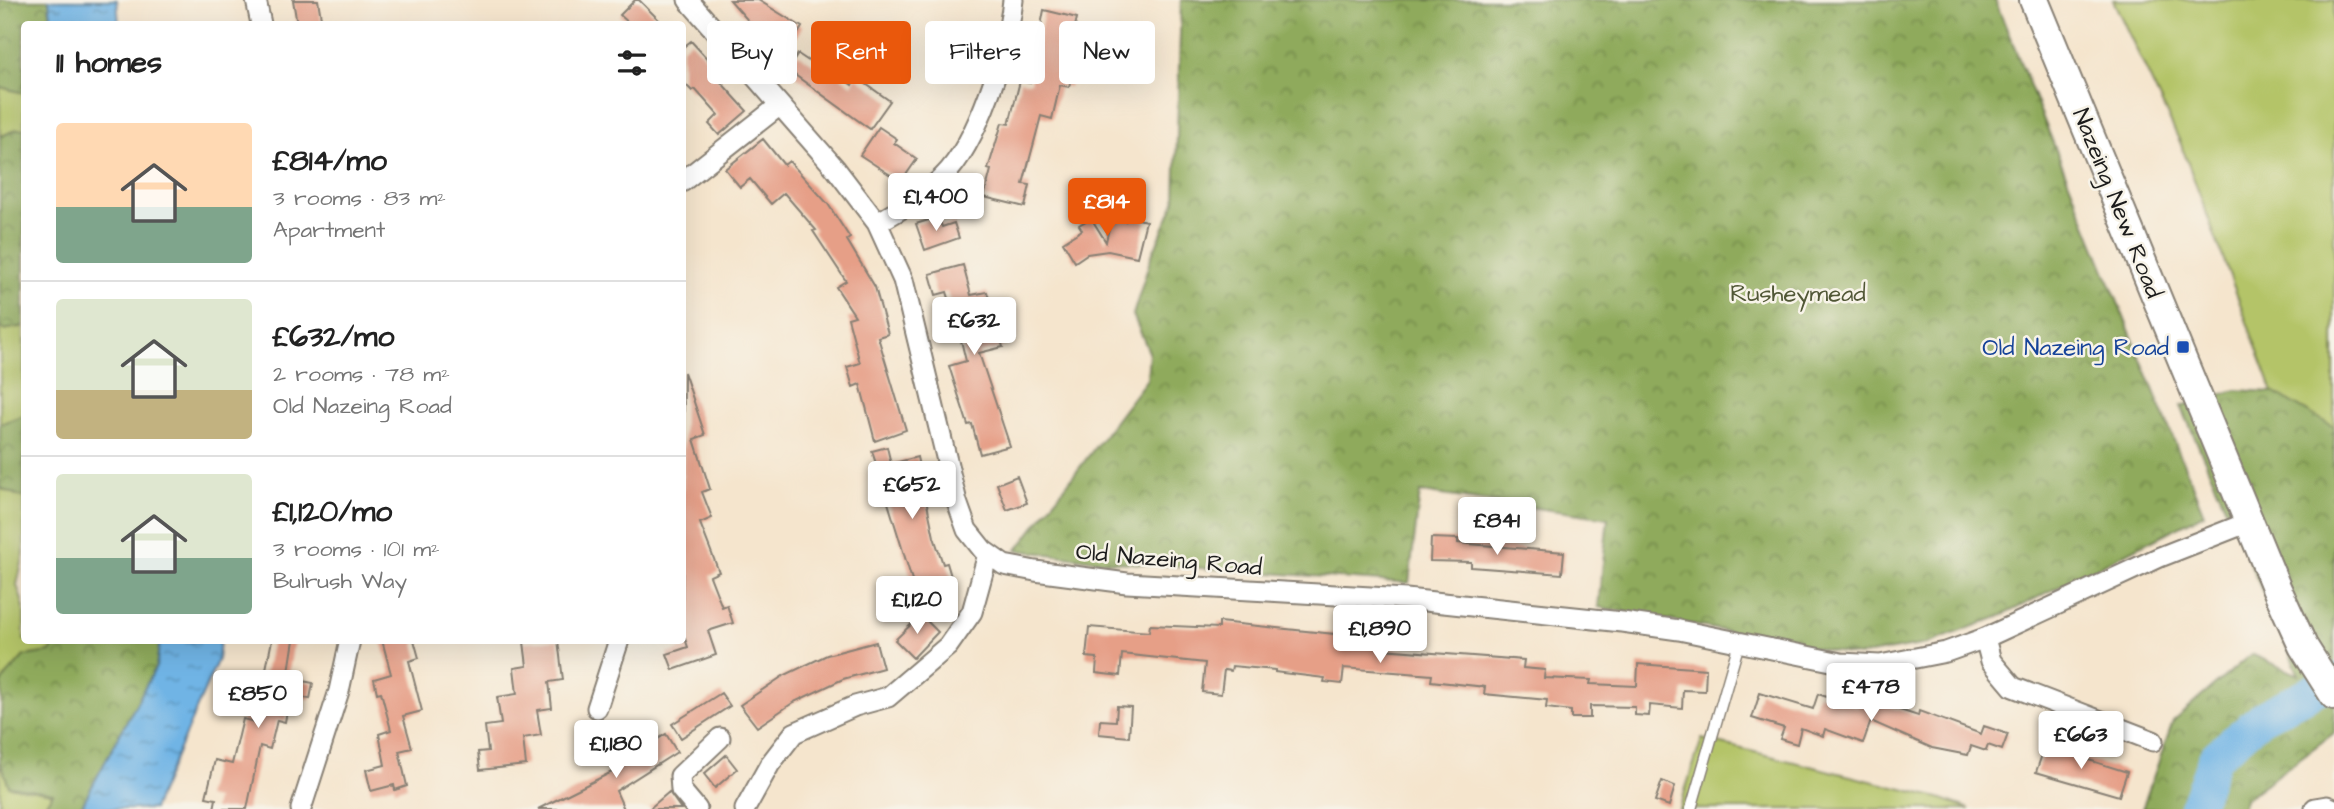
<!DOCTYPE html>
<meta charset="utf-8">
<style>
:root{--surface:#fff;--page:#f6f6f6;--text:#222;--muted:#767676;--line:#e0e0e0;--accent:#ea580c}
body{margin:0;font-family:"Architects Daughter",sans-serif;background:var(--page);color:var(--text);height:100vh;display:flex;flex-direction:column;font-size:26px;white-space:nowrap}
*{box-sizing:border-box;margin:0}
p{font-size:23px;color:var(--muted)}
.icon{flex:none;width:38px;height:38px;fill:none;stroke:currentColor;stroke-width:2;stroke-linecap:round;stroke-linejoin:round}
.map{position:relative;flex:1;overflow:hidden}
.details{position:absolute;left:21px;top:21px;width:665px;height:623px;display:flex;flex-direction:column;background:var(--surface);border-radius:7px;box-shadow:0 7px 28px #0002}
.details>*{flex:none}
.top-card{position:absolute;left:707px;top:21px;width:665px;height:63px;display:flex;gap:14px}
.price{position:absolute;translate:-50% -60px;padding:0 16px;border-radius:7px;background:#fff;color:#222;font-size:23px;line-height:46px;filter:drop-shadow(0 2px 4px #0008)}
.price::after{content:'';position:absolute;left:50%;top:42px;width:21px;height:16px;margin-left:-10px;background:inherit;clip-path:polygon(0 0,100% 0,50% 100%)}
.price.current{background:var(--accent);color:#fff}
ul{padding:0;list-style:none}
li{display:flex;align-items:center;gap:21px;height:175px;padding:0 35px}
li+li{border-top:2px solid var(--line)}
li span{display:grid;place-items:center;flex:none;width:196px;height:140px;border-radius:7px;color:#555}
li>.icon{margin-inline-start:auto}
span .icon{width:84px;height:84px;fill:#fffc;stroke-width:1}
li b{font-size:30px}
h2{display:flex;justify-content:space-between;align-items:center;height:84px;padding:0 35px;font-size:30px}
.tag{padding:0 24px;border-radius:7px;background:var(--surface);box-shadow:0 7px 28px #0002;font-size:24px;line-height:63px}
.tag.current{background:var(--accent);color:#fff}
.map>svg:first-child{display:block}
.grass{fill:#b4c467;stroke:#687042;stroke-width:2}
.forest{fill:url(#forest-crowns);stroke:#56633c;stroke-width:2}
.water{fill:url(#water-ripples);stroke:#466880;stroke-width:2}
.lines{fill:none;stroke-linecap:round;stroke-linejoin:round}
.river{stroke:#6fb4e5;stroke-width:33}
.building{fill:#e69f87}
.service-casing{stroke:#888074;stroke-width:13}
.minor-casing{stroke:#888074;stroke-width:23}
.secondary-casing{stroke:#888074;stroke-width:32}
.service{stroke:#fff;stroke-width:10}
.minor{stroke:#fff;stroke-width:19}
.secondary{stroke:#fff;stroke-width:28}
.transit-dot{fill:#1a4fb4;stroke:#f7f3e8;stroke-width:2.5}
.labels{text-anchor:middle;stroke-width:5;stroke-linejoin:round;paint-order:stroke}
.street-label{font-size:24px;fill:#1c1c1c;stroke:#f7f3e8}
.park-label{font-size:24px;fill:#515736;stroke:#f7f3e8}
.transit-label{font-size:24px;fill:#164399;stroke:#f7f3e8;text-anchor:end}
</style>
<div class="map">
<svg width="2334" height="809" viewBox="0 0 2334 809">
<defs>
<pattern id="forest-crowns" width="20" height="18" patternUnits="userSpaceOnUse" patternTransform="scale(1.75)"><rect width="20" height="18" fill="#8faa5c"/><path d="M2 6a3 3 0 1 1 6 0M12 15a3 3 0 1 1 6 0" fill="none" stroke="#748a4b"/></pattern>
<pattern id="water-ripples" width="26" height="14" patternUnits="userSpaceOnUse" patternTransform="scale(1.75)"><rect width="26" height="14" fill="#6fb4e5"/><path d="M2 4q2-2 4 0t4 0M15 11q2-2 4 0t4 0" fill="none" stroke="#5a92b9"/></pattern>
</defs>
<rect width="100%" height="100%" fill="#f7f3e8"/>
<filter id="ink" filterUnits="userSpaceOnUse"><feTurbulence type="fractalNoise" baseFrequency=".0143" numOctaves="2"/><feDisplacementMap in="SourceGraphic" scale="14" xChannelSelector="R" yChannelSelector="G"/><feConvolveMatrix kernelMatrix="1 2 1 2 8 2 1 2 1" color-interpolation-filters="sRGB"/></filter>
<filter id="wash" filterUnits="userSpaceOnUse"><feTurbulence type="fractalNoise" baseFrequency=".00686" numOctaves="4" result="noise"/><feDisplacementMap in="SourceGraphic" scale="28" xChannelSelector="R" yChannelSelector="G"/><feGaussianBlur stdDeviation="1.57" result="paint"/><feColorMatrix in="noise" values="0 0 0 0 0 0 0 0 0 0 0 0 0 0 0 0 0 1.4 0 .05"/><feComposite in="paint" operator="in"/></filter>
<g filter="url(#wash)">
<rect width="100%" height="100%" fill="#f5e5cd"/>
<!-- grass -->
<path class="grass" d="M 2113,0 L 2334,0 L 2334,427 L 2273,392 L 2180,142 Z
M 0,87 L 24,93 L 24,129 L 17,129 L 0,137 Z
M 24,326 L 24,417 L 0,424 L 0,327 L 4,330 Z
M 0,488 L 24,498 L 24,554 L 17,585 L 24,607 L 24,640 L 57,641 L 50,652 L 2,681 L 0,688 Z
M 1702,739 L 1939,798 L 1970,809 L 1679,809 Z
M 0,762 L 10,786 L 53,793 L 42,809 L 0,809 Z"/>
<!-- forest -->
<path class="forest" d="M 0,0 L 49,0 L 52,24 L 24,24 L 24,93 L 0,87 Z
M 1181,0 L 1995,0 L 2204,514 L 2003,615 L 1927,644 L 1858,656 L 1598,607 L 1608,518 L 1420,492 L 1409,583 L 1102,561 L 1017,550 L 1147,379 L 1149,352 L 1133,315 L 1151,257 L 1175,202 Z
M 17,129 L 24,129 L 24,326 L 4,330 L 0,327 L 0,137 Z
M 2236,390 L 2273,392 L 2334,427 L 2334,733 L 2245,799 L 2242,809 L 2142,809 L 2173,721 L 2251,654 L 2299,675 L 2181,406 Z
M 24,415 L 24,498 L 0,488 L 0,424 Z
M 57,641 L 160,641 L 156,667 L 80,809 L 42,809 L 53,793 L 9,786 L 0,762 L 2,681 L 24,656 L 50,652 Z"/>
<!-- water -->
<path class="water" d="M 49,0 L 117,0 L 119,24 L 52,24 Z
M 160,641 L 220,641 L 218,659 L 153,809 L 80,809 L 156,667 Z"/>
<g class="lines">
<!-- river -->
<path class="river" d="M 2195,809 L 2215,757 L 2261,718 L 2334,680"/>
</g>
<g id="blocks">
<!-- building -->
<path class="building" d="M 293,0 L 318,0 L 322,24 L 297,24 Z
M 635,0 L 639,0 L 663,24 L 630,24 L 620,15 Z
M 730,0 L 758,0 L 802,27 L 785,55 L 772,48 Z
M 1044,10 L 1077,18 L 1068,56 L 1076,58 L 1069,87 L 1060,85 L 1052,119 L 1041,116 L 1023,184 L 1030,185 L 1025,207 L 984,197 L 991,170 L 988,169 L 1002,123 L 1009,124 L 1020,81 L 1030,83 Z
M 691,41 L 713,65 L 709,69 L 747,111 L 719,135 L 709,124 L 718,115 L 695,89 L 692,91 L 682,81 L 682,48 Z
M 798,54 L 825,72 L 828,68 L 852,85 L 856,77 L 890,101 L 870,129 L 788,70 Z
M 879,127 L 897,139 L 894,143 L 917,159 L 901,182 L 860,155 Z
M 763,139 L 784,165 L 789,161 L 828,204 L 850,238 L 847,240 L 875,287 L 888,334 L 878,337 L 906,430 L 875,441 L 860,384 L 853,387 L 847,367 L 860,363 L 848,318 L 855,316 L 836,287 L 846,281 L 813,231 L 816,230 L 784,193 L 771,204 L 750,179 L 740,187 L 725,169 Z
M 1126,216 L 1146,221 L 1137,257 L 1108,251 L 1087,254 L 1075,262 L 1063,242 L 1082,230 L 1079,225 L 1091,218 L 1106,242 L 1111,218 L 1125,221 Z
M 938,217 L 942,227 L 954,223 L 959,238 L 925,250 L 916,224 Z
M 963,265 L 971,295 L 987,292 L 1003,347 L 979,353 L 1010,446 L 980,454 L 972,424 L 968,425 L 949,366 L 966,361 L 956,320 L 947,292 L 936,295 L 930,274 Z
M 684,372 L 705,435 L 694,439 L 710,489 L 702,492 L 712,518 L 700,523 L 719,572 L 710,576 L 722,607 L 727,605 L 733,623 L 708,631 L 716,655 L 673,670 L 667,654 L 688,647 L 682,630 Z
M 887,447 L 891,464 L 917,457 L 934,537 L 943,564 L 947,563 L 953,583 L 916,593 L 872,451 Z
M 1017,476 L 1027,503 L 1007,510 L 997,484 Z
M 1431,538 L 1458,539 L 1458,543 L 1564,552 L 1562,574 L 1471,567 L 1471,562 L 1430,561 Z
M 921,615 L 938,632 L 913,658 L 895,640 Z
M 1219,622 L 1344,635 L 1343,643 L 1383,647 L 1382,649 L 1524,660 L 1523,668 L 1545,670 L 1544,678 L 1591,680 L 1590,684 L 1637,686 L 1638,664 L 1706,669 L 1705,691 L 1683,690 L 1682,708 L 1650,705 L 1649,716 L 1635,715 L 1635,707 L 1590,706 L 1590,718 L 1571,718 L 1571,711 L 1546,708 L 1547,700 L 1484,694 L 1485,687 L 1431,681 L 1432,675 L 1344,668 L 1342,684 L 1324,682 L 1325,678 L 1275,672 L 1275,670 L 1232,666 L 1231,671 L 1224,670 L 1221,694 L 1202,692 L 1205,663 L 1122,654 L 1120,676 L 1096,673 L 1097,658 L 1086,657 L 1089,627 L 1149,632 L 1150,625 L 1219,628 Z
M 272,640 L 294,640 L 288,678 L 313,683 L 310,699 L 290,695 L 285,722 L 277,720 L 270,749 L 260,746 L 247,809 L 214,809 L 216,799 L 206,797 L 215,760 L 232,764 L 243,719 L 255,722 Z
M 382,640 L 414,640 L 419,658 L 409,661 L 422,711 L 403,716 L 412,748 L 399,751 L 407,786 L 395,790 L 394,785 L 371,791 L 366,770 L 385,765 L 379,734 L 391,730 L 381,692 L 377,693 L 374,679 L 391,674 Z
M 558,640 L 563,680 L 549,682 L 552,708 L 537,710 L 541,735 L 523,738 L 526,765 L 480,770 L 478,752 L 488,751 L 485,726 L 501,724 L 497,697 L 517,694 L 514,668 L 527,666 L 524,642 Z
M 876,642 L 883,668 L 843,679 L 794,702 L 757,727 L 740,705 L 783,676 L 827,655 Z
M 721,693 L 730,706 L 681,738 L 672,724 Z
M 1760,693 L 1813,709 L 1818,694 L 1857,707 L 1860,697 L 1918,716 L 1919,711 L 1981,734 L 1984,726 L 2008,734 L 2002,750 L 1988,745 L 1986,751 L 1971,746 L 1968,755 L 1932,748 L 1871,721 L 1863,743 L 1825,729 L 1823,736 L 1801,728 L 1797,744 L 1780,739 L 1784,728 L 1752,718 Z
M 1117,706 L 1131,707 L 1129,737 L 1099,734 L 1100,720 L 1116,721 Z
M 666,734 L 677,752 L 616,791 L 624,809 L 538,809 L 616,770 L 614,767 Z
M 2045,746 L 2065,753 L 2067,748 L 2084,754 L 2082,758 L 2127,772 L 2119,796 L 2036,772 Z
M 726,755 L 737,769 L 715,788 L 704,774 Z
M 1662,781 L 1675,786 L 1669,806 L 1655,801 Z
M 669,792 L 681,809 L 649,809 Z"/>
</g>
</g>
<g filter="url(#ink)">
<use href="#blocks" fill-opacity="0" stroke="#888074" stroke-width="2"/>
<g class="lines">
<!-- service casing -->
<g class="service-casing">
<path id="service" d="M 1691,809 L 1739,643"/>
</g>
<!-- minor casing -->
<g class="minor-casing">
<path id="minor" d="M 256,0 L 261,24
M 688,0 L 835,168 L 877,223 L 903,280 L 957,502 L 967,530 L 983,550 L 1004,565 L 1035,571 L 1127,583 L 1406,599 L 1622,622 L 1679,630 L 1841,663 L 1880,665 L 1946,652 L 1985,638 L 2160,557 L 2249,522
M 682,182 L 780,105
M 877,223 C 900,210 924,196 943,177 C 978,143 1008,48 1013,0
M 1985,638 L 1991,661 L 2013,687 L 2153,741
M 597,708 L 619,640
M 2315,808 L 2327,806 L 2334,809
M 301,809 L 339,691 L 350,640
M 697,809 L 681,790 L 680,776 L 720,738
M 745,809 L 770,764 L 794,733 L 855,706 L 888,697 L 948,646 L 972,612 L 988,554"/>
</g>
<!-- secondary casing -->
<g class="secondary-casing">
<path id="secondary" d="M 2034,0 L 2276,587 L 2303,646 L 2334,695"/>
</g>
<!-- service -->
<use href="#service" class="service"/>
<!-- minor -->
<use href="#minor" class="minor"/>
<!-- secondary -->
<use href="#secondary" class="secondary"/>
</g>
</g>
<!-- markers -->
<rect class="transit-dot" x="2176" y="340" width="14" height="14" rx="3.5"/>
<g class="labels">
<!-- street labels -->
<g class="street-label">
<text transform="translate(2118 203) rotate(68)" y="8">Nazeing New Road</text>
<text transform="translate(1169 559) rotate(5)" y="8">Old Nazeing Road</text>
</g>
<!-- park labels -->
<g class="park-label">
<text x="1798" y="301">Rusheymead</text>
</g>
<!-- transit labels -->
<g class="transit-label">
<text x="2169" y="355">Old Nazeing Road</text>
</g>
</g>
</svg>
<b class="price" style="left:936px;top:233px">£1,400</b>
<b class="price current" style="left:1107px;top:238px">£814</b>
<b class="price" style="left:974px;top:357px">£632</b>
<b class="price" style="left:912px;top:521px">£652</b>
<b class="price" style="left:1497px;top:557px">£841</b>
<b class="price" style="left:917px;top:636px">£1,120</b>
<b class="price" style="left:1380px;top:665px">£1,890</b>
<b class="price" style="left:1871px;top:723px">£478</b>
<b class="price" style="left:258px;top:730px">£850</b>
<b class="price" style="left:2081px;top:771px">£663</b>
<b class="price" style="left:616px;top:780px">£1,180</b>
<div class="top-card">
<a class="tag">Buy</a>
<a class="tag current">Rent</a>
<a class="tag">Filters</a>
<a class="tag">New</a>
</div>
<section class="details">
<h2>11 homes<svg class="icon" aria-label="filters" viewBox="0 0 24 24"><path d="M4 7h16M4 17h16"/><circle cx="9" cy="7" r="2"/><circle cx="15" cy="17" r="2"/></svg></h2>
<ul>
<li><span style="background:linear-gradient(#ffd9b3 60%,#7fa58c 0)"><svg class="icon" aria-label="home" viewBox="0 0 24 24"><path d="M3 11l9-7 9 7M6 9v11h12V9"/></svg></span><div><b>£814/mo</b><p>3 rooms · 83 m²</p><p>Apartment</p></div></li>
<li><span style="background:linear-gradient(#dfe7d0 65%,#c2b280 0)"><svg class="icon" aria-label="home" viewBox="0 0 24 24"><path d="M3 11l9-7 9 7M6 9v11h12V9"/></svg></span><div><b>£632/mo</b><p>2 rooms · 78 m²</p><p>Old Nazeing Road</p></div></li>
<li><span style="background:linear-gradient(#dfe7d0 60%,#7fa58c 0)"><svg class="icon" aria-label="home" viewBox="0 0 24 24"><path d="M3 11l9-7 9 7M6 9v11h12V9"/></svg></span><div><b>£1,120/mo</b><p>3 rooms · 101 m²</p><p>Bulrush Way</p></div></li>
</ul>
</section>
</div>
